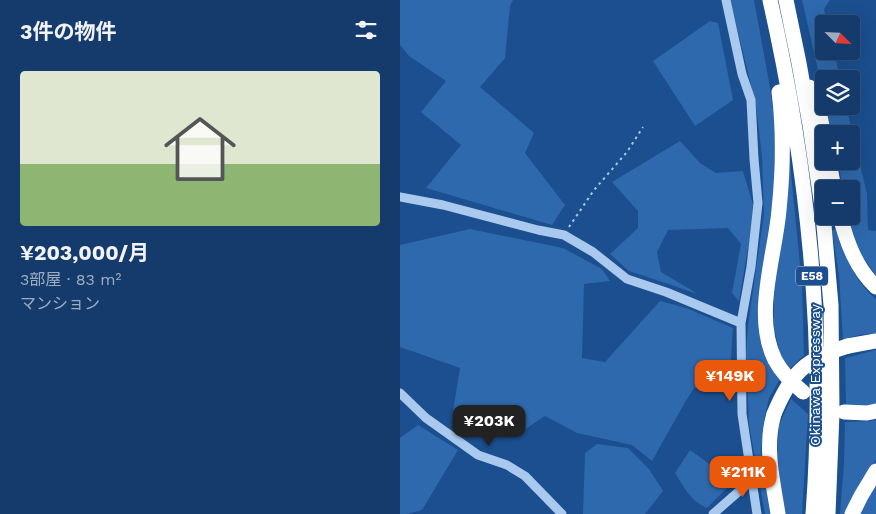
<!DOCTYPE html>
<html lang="ja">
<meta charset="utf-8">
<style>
:root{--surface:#143b6b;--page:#1d4271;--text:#f1f3f6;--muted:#9dadc1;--line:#33557e;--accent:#ea580c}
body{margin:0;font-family:"Work Sans","Noto Sans JP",sans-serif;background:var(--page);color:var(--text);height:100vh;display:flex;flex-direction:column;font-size:19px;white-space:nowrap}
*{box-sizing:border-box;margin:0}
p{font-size:16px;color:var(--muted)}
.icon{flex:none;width:28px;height:28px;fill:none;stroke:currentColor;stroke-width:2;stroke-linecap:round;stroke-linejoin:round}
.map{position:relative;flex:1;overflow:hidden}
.sheet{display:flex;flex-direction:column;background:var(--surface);width:400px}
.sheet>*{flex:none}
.needle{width:32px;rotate:114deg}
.tools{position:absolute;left:415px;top:15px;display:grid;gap:10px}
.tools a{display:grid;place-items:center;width:45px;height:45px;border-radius:5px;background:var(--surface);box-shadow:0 5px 20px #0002,0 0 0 1px var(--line);font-size:25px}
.price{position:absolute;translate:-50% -42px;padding:0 11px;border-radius:10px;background:var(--accent);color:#fff;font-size:16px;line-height:32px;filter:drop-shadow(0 1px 2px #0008)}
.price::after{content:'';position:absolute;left:50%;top:30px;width:15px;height:11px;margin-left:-8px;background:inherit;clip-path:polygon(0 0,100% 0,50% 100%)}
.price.active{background:#222;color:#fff}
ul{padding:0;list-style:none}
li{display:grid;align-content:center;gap:10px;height:265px;padding:0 20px}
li+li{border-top:1px solid var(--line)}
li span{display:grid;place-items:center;height:155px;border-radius:5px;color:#555}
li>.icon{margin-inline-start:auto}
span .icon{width:90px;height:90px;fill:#fffc;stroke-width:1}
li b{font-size:21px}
h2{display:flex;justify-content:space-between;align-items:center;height:60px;padding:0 20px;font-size:21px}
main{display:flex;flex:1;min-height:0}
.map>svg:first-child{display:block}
.green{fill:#2e69ad}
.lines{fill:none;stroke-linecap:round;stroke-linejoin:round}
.path{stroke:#a9c9ee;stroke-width:2;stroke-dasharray:2.5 4;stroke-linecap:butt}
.minor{stroke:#a9c9ee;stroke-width:9}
.highway{stroke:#fff;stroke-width:15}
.highway-bridge{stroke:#fff;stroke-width:15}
.labels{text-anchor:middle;stroke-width:4;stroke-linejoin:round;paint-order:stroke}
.shield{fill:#1b4f8f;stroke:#bbcadd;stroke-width:1}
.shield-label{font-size:12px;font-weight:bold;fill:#fff}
.street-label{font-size:14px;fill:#fff;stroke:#1b4f8f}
</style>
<main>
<section class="sheet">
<h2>3件の物件<svg class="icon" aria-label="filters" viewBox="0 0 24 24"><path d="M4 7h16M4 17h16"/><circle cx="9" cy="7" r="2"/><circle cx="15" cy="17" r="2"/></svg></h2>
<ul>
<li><span style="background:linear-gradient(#dfe7d0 60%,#8fb573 0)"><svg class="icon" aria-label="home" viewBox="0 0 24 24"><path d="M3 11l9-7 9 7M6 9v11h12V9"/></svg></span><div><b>¥203,000/月</b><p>3部屋 · 83 m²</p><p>マンション</p></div></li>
</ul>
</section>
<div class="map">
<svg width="476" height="514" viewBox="0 0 476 514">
<rect width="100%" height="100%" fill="#1b4f8f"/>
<!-- green -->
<path class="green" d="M 0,0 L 113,0 L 110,6 L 105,58 L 80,87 L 134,133 L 125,153 L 165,205 L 152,225 L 26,188 L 61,145 L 21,112 L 46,81 L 9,56 L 0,45 Z
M 330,0 L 354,0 L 369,82 L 375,123 L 375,151 L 373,215 L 361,281 L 380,379 L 369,398 L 364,420 L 361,451 L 370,514 L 365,514 L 349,424 L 346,353 L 348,325 L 364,214 L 362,157 L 356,105 Z
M 402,0 L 430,0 L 424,9 L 427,24 L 424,24 L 424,51 L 434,51 L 440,79 L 424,79 L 424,96 Z
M 310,21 L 318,23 L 333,100 L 295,126 L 253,61 Z
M 426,106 L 446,106 L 467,194 L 468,230 L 476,231 L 476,276 L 462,256 L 451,228 L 449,216 L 451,216 L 451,189 L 443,189 L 438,161 L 451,161 L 451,134 L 432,134 Z
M 280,141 L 300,163 L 316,173 L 343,171 L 353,205 L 349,242 L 339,301 L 332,293 L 341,244 L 328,228 L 268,230 L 257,252 L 261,272 L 298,294 L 229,271 L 210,254 L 238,228 L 238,211 L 212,182 Z
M 389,153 L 402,285 L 404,355 L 388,370 L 380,354 L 374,328 L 374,298 Z
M 70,229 L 163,248 L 202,269 L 210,281 L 184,284 L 182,358 L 205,362 L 260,301 L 286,308 L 333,328 L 329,387 L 294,388 L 284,404 L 252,461 L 232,445 L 177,433 L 145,416 L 121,432 L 61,426 L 52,417 L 60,368 L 0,347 L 0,245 Z
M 436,229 C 445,254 454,282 476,299 L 476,333 L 459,335 L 443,340 L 439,275 L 432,230 Z
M 476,350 L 476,406 L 446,406 L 445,358 Z
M 391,399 L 408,414 L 402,514 L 384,514 L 377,455 L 379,425 Z
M 476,420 L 476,460 L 462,479 L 446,514 L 440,514 L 444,463 L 445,422 L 470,421 Z
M 18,425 L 58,450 L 22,510 L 7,514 L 0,514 L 0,438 Z
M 197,444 L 228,448 L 249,469 L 263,491 L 245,514 L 183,514 L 185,453 Z
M 290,450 L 315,468 L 329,468 L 332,483 L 307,508 C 291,502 284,487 275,473 Z
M 476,484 L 476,514 L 460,514 L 464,505 Z"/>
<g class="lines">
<!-- path -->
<path class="path" d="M 169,227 L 194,190 L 227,152 L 243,127"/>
<!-- minor -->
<path class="minor" d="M 326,0 L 342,74 L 351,100 L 354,159 L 358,203 L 351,267 L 341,323 L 342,414 L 357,514
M 0,197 L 43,205 L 138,230 L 164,235 L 193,252 L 227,279 L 266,292 L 341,323
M 0,393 L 26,418 L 78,455 L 107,465 L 125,476 L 162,514
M 313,514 L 353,479"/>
<!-- highway -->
<path class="highway" d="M 370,0 C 408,168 426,342 413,514
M 386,0 L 399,63 L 410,125 L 423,214 L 431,305 L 432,413 L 428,514
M 409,87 L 419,111 L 424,135
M 379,92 C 384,131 383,171 379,210 C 375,257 353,315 375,360 C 382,373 392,383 403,392
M 429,161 L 434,189
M 440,216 C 447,243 456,268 476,287
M 448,346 L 476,341
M 444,412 L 467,413 L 476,411
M 374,414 C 364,447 373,481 378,514
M 452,514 L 461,496 L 476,471"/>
<!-- highway-bridge -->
<path class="highway-bridge" d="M 374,414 C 391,373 405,359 448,346"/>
</g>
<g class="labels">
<!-- shield labels -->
<rect class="shield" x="396" y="266.5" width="32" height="19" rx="4"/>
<g class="shield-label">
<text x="412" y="280">E58</text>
</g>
<!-- street labels -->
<g class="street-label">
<text transform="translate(415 375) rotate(-90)" y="5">Okinawa Expressway</text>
</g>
</g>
</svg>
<div class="tools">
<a><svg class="needle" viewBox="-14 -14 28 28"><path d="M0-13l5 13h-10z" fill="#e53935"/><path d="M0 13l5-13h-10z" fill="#9dadc1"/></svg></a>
<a><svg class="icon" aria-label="layers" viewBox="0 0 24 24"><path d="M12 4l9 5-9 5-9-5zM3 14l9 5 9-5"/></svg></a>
<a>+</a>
<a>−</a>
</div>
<b class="price" style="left:330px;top:402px">¥149K</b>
<b class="price active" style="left:89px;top:447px">¥203K</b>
<b class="price" style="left:343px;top:498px">¥211K</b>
</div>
</main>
